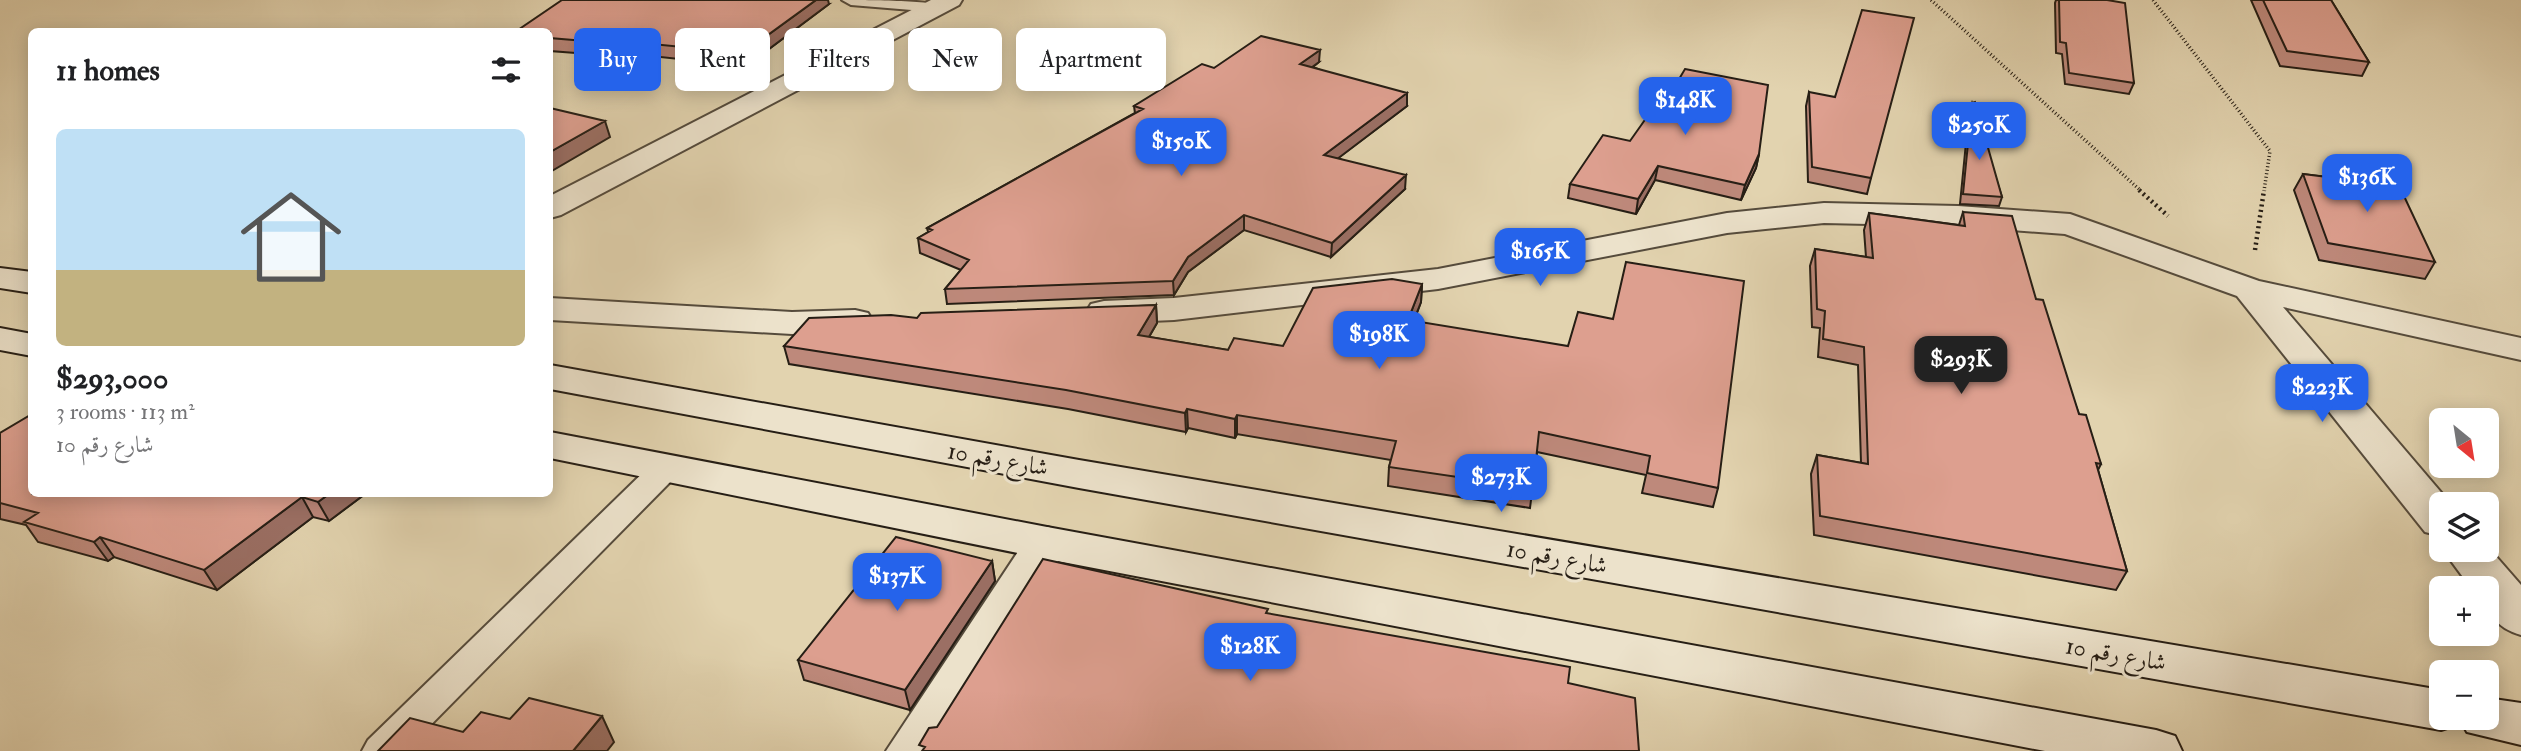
<!DOCTYPE html>
<meta charset="utf-8">
<style>
:root{--surface:#fff;--page:#f6f6f6;--text:#202124;--muted:#757577;--line:#e0e0e0;--accent:#2563eb}
body{margin:0;font-family:"IM FELL Double Pica",Amiri,serif;background:var(--page);color:var(--text);height:100vh;display:flex;flex-direction:column;font-size:26px;white-space:nowrap}
*{box-sizing:border-box;margin:0}
p{font-size:23px;color:var(--muted)}
.icon{flex:none;width:38px;height:38px;fill:none;stroke:currentColor;stroke-width:2;stroke-linecap:round;stroke-linejoin:round}
.map{position:relative;flex:1;overflow:hidden}
.sheet{position:absolute;left:28px;top:28px;width:525px;height:469px;display:flex;flex-direction:column;background:var(--surface);border-radius:10px;box-shadow:0 4px 18px #0003}
.sheet>*{flex:none}
.top-card{position:absolute;left:574px;top:28px;width:665px;height:63px;display:flex;gap:14px}
.needle{width:46px;rotate:150deg}
.controls{position:absolute;left:2429px;top:408px;display:grid;gap:14px}
.controls a{display:grid;place-items:center;width:70px;height:70px;border-radius:10px;background:var(--surface);box-shadow:0 4px 18px #0003;font-size:35px}
.price{position:absolute;translate:-50% -60px;padding:0 16px;border-radius:14px;background:var(--accent);color:#fff;font-size:23px;line-height:46px;filter:drop-shadow(0 2px 4px #0008)}
.price::after{content:'';position:absolute;left:50%;top:42px;width:21px;height:16px;margin-left:-10px;background:inherit;clip-path:polygon(0 0,100% 0,50% 100%)}
.price.current{background:#222;color:#fff}
ul{padding:0;list-style:none}
li{display:grid;align-content:center;gap:14px;height:371px;padding:0 28px}
li+li{border-top:2px solid var(--line)}
li span{display:grid;place-items:center;height:217px;border-radius:10px;color:#555}
li>.icon{margin-inline-start:auto}
span .icon{width:126px;height:126px;fill:#fffc;stroke-width:1}
li b{font-size:30px}
h2{display:flex;justify-content:space-between;align-items:center;height:84px;padding:0 28px;font-size:30px}
.pill{padding:0 24px;border-radius:10px;background:var(--surface);box-shadow:0 4px 18px #0003;font-size:24px;line-height:63px}
.pill.current{background:var(--accent);color:#fff}
.map>svg:first-child{display:block}
.lines{fill:none;stroke-linecap:round;stroke-linejoin:round}
.service-casing{stroke:#554b3c;stroke-width:4}
.minor-casing{stroke:#554b3c;stroke-width:4}
.secondary-casing{stroke:#261e15;stroke-width:4}
.path-far1{stroke:#261e15;stroke-width:3.5;stroke-dasharray:1 2.5;stroke-linecap:butt}
.path{stroke:#261e15;stroke-width:4.5;stroke-dasharray:2 3.5;stroke-linecap:butt}
.service{fill:#ece2cb;fill-rule:evenodd}
.minor{fill:#ece2cb;fill-rule:evenodd}
.secondary{fill:#ece2cb;fill-rule:evenodd}
.wall{fill:#be897b;stroke:#261e15;stroke-width:2}
.shaded-wall{fill:#9b6f64;stroke:#261e15;stroke-width:2}
.building{fill:#dd9f8f;stroke:#261e15;stroke-width:2}
.labels{text-anchor:middle;stroke-width:6;stroke-linejoin:round;paint-order:stroke}
.street-label{font-size:24px;fill:#261e15;stroke:#ece2cb}
</style>
<div class="map">
<svg width="2521" height="751" viewBox="0 0 2521 751">
<rect width="100%" height="100%" fill="#e2d3af"/>
<filter id="stains"><feTurbulence type="fractalNoise" baseFrequency=".00286" numOctaves="4"/><feColorMatrix values="0 0 0 0 .2 0 0 0 0 .09 0 0 0 0 .02 0 0 0 .5 -.17"/></filter>
<radialGradient id="worn" r=".72"><stop offset=".6" stop-color="#630" stop-opacity="0"/><stop offset="1" stop-color="#630" stop-opacity=".3"/></radialGradient>
<g class="lines">
<!-- service casing -->
<g class="service-casing">
<path id="service" d="M 842,0 C 862,0 934,0 945,7 L 936,12 L 851,5 Z
M 666,458 L 677,461 L 681,468 L 677,475 L 405,751 L 362,751 L 368,740 L 655,461 Z"/>
</g>
<!-- minor casing -->
<g class="minor-casing">
<path id="minor" d="M 931,0 L 962,0 L 959,5 L 561,215 L 550,218 L 550,196 Z
M 1824,203 L 1958,206 L 2070,214 L 2259,281 L 2521,338 L 2521,360 L 2283,307 L 2451,504 L 2441,504 L 2441,536 L 2425,532 L 2237,296 L 2065,234 L 1958,226 L 1824,223 L 1727,233 L 1438,289 L 1174,320 L 1104,323 L 1091,320 L 1086,312 L 1091,304 L 1104,301 L 1174,298 L 1438,269 L 1727,213 Z
M 550,298 L 792,312 L 855,310 L 868,313 L 873,321 L 868,329 L 855,332 L 792,334 L 550,320 Z
M 1047,527 L 1063,532 L 1069,543 L 940,751 L 886,751 L 1031,532 Z
M 2487,546 L 2521,585 L 2521,635 C 2495,627 2487,614 2487,588 L 2471,588 L 2443,550 L 2487,550 Z"/>
</g>
<!-- secondary casing -->
<g class="secondary-casing">
<path id="secondary" d="M 0,268 L 32,272 L 32,293 L 0,288 Z
M 0,328 L 32,334 L 32,356 L 0,350 Z
M 550,365 L 1079,460 L 2441,690 L 2441,718 L 2487,718 L 2487,698 L 2521,703 L 2521,745 L 2467,732 L 2461,721 L 2459,724 L 2441,730 L 1079,488 L 550,389 Z
M 550,432 L 1047,527 L 2156,730 L 2175,736 L 2182,751 L 2045,751 L 1047,559 L 550,458 Z"/>
</g>
<!-- path-far1 -->
<path class="path-far1" d="M 1931,0 L 2141,191
M 2153,0 L 2270,151 L 2264,191"/>
<!-- path -->
<path class="path" d="M 2139,190 L 2168,216
M 2255,250 L 2264,190"/>
<!-- service -->
<use href="#service" class="service"/>
<!-- minor -->
<use href="#minor" class="minor"/>
<!-- secondary -->
<use href="#secondary" class="secondary"/>
</g>
<!-- wall -->
<path class="wall" d="M 2056,0 L 2107,0 L 2134,83 L 2129,94 L 2065,84 L 2062,54 L 2056,53 L 2055,3 Z
M 2251,0 L 2331,0 L 2369,62 L 2362,76 L 2280,66 Z
M 829,4 L 757,58 L 735,56 L 726,64 L 595,50 L 589,54 L 550,51 L 550,32 Z
M 1319,62 L 1313,67 L 1407,106 L 1338,158 L 1405,189 L 1331,257 L 1244,230 L 1188,272 L 1174,295 L 947,304 L 945,289 L 961,270 L 920,253 L 918,238 L 928,232 L 927,228 L 1135,113 L 1134,106 L 1214,68 Z
M 1809,92 L 1871,178 L 1867,194 L 1808,182 L 1806,106 Z
M 1972,103 L 2002,197 L 1999,206 L 1960,204 L 1969,112 Z
M 1630,141 L 1759,154 L 1756,168 L 1741,200 L 1655,180 L 1636,214 L 1568,198 L 1570,184 Z
M 2339,168 L 2435,262 L 2425,279 L 2319,260 L 2294,190 L 2303,174 L 2334,178 Z
M 1963,212 L 2036,299 L 2079,414 L 2101,464 L 2098,470 L 2127,571 L 2116,590 L 1814,535 L 1811,474 L 1817,455 L 1861,463 L 1858,365 L 1818,357 L 1820,328 L 1812,327 L 1810,266 L 1815,249 L 1866,257 L 1864,230 L 1869,213 L 1959,225 Z
M 1422,284 L 1421,302 L 1414,321 L 1718,488 L 1713,507 L 1642,493 L 1646,475 L 1537,452 L 1530,508 L 1388,486 L 1389,467 L 1391,460 L 1237,434 L 1235,438 L 1188,428 L 1186,432 L 1068,409 L 789,364 L 784,346 L 917,318 L 1156,305 L 1157,323 L 1149,337 L 1228,350 L 1283,346 Z
M 0,433 L 365,494 L 329,521 L 313,517 L 217,590 L 114,557 L 108,561 L 38,542 L 26,525 L 0,519 Z
M 992,561 L 995,581 L 910,710 L 804,680 L 798,660 Z"/>
<!-- shaded-wall -->
<path class="shaded-wall" d="M 816,0 L 828,0 L 829,4 L 757,58 L 754,45 Z
M 591,38 L 595,50 L 589,54 L 585,41 Z
M 732,43 L 735,56 L 726,64 L 723,51 Z
M 1320,50 L 1319,62 L 1300,76 L 1300,64 Z
M 1407,93 L 1407,106 L 1324,169 L 1324,155 Z
M 605,121 L 610,137 L 550,172 L 550,152 Z
M 1759,154 L 1756,168 L 1741,200 L 1745,185 Z
M 1658,166 L 1655,180 L 1636,214 L 1638,199 Z
M 1406,175 L 1405,189 L 1331,257 L 1332,243 Z
M 1244,215 L 1244,230 L 1188,272 L 1174,295 L 1173,281 L 1188,257 Z
M 1422,284 L 1421,302 L 1407,338 L 1408,320 Z
M 1156,305 L 1157,323 L 1139,354 L 1138,335 Z
M 1187,409 L 1188,428 L 1186,432 L 1185,413 Z
M 1237,415 L 1237,434 L 1235,438 L 1235,419 Z
M 329,494 L 365,494 L 329,521 L 318,502 Z
M 302,497 L 313,517 L 217,590 L 204,570 Z
M 100,537 L 114,557 L 108,561 L 94,542 Z
M 992,561 L 995,581 L 910,710 L 905,690 Z
M 602,716 L 614,742 L 607,751 L 573,751 Z"/>
<!-- building -->
<path class="building" d="M 562,0 L 816,0 L 754,45 L 732,43 L 723,51 L 591,38 L 585,41 L 550,38 L 550,32 L 515,32 Z
M 2059,0 L 2107,0 L 2125,3 L 2134,83 L 2069,73 L 2066,43 L 2060,42 Z
M 2263,0 L 2331,0 L 2369,62 L 2287,51 Z
M 1862,10 L 1914,18 L 1871,178 L 1812,167 L 1809,92 L 1835,97 Z
M 1261,36 L 1320,50 L 1300,64 L 1407,93 L 1324,155 L 1406,175 L 1332,243 L 1244,215 L 1188,257 L 1173,281 L 945,289 L 969,260 L 918,238 L 932,230 L 927,228 L 1143,109 L 1134,106 L 1202,64 L 1214,68 Z
M 1685,69 L 1768,85 L 1759,154 L 1745,185 L 1658,166 L 1638,199 L 1570,184 L 1603,135 L 1630,141 L 1666,90 L 1672,91 Z
M 1975,102 L 2002,197 L 1963,194 L 1972,103 Z
M 550,108 L 605,121 L 550,152 Z
M 2339,168 L 2395,177 L 2435,262 L 2328,243 L 2303,174 L 2344,179 Z
M 1963,212 L 2012,216 L 2036,299 L 2043,300 L 2079,414 L 2086,415 L 2101,464 L 2096,463 L 2127,571 L 1820,516 L 1817,455 L 1868,464 L 1864,347 L 1823,339 L 1825,311 L 1817,309 L 1815,249 L 1873,258 L 1869,213 L 1965,226 Z
M 1626,262 L 1744,281 L 1718,488 L 1647,473 L 1650,456 L 1539,432 L 1533,488 L 1389,467 L 1396,441 L 1237,415 L 1235,419 L 1187,409 L 1185,413 L 1066,390 L 784,346 L 809,318 L 891,315 L 917,318 L 921,313 L 1156,305 L 1138,335 L 1228,350 L 1234,338 L 1283,346 L 1313,288 L 1392,279 L 1422,284 L 1408,320 L 1568,346 L 1578,312 L 1613,319 Z
M 32,414 L 32,494 L 329,494 L 318,502 L 302,497 L 204,570 L 100,537 L 94,542 L 24,522 L 38,513 L 0,503 L 0,433 Z
M 896,537 L 992,561 L 905,690 L 798,660 Z
M 1043,559 L 1268,609 L 1266,613 L 1570,667 L 1568,683 L 1635,698 L 1639,751 L 922,751 L 925,747 L 919,745 L 929,728 L 937,727 Z
M 529,698 L 602,716 L 573,751 L 378,751 L 410,718 L 463,732 L 481,712 L 510,719 Z"/>
<g class="labels">
<!-- street labels -->
<g class="street-label">
<text transform="translate(998 459) rotate(10)" y="8">شارع رقم 10</text>
<text transform="translate(1557 557) rotate(10)" y="8">شارع رقم 10</text>
<text transform="translate(2116 654) rotate(10)" y="8">شارع رقم 10</text>
</g>
</g>
<rect width="100%" height="100%" filter="url(#stains)"/>
<rect width="100%" height="100%" fill="url(#worn)"/>
</svg>
<div class="controls">
<a><svg class="needle" viewBox="-14 -14 28 28"><path d="M0-13l5 13h-10z" fill="#e53935"/><path d="M0 13l5-13h-10z" fill="#757577"/></svg></a>
<a><svg class="icon" aria-label="layers" viewBox="0 0 24 24"><path d="M12 4l9 5-9 5-9-5zM3 14l9 5 9-5"/></svg></a>
<a>+</a>
<a>−</a>
</div>
<b class="price" style="left:1685px;top:137px">$148K</b>
<b class="price" style="left:1979px;top:162px">$250K</b>
<b class="price" style="left:1181px;top:178px">$150K</b>
<b class="price" style="left:2367px;top:214px">$136K</b>
<b class="price" style="left:1540px;top:288px">$165K</b>
<b class="price" style="left:1379px;top:371px">$198K</b>
<b class="price current" style="left:1961px;top:396px">$293K</b>
<b class="price" style="left:2322px;top:424px">$223K</b>
<b class="price" style="left:1501px;top:514px">$273K</b>
<b class="price" style="left:897px;top:613px">$137K</b>
<b class="price" style="left:1250px;top:683px">$128K</b>
<div class="top-card">
<a class="pill current">Buy</a>
<a class="pill">Rent</a>
<a class="pill">Filters</a>
<a class="pill">New</a>
<a class="pill">Apartment</a>
</div>
<section class="sheet">
<h2>11 homes<svg class="icon" aria-label="filters" viewBox="0 0 24 24"><path d="M4 7h16M4 17h16"/><circle cx="9" cy="7" r="2"/><circle cx="15" cy="17" r="2"/></svg></h2>
<ul>
<li><span style="background:linear-gradient(#bfe0f5 65%,#c2b280 0)"><svg class="icon" aria-label="home" viewBox="0 0 24 24"><path d="M3 11l9-7 9 7M6 9v11h12V9"/></svg></span><div><b>$293,000</b><p>3 rooms · 113 m²</p><p>شارع رقم 10</p></div></li>
</ul>
</section>
</div>
